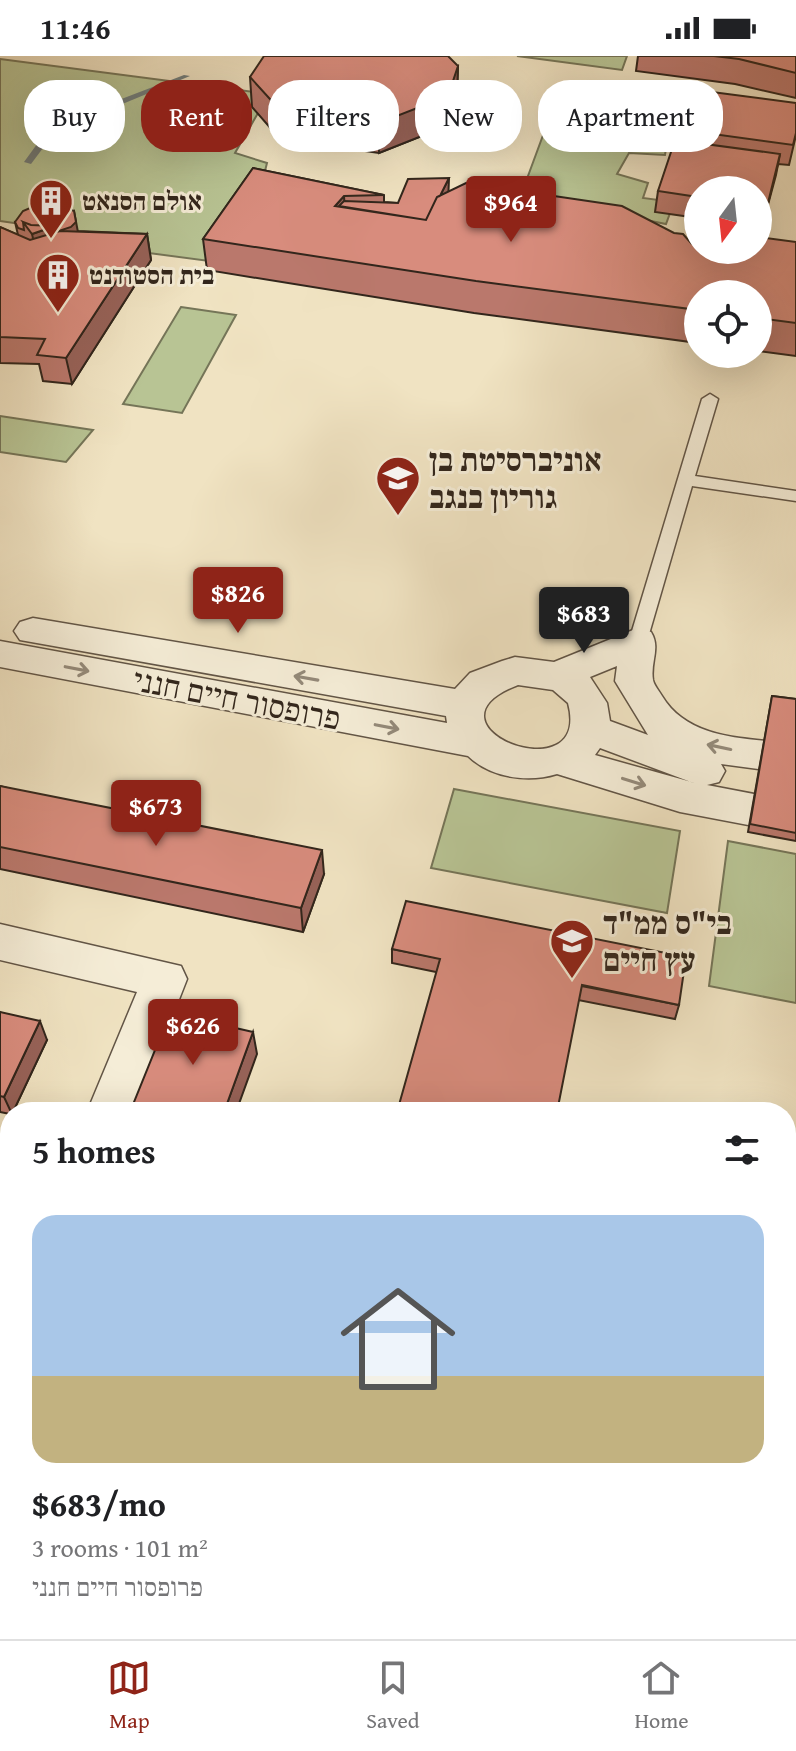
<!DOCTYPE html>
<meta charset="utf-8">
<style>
:root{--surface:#fff;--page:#f6f6f6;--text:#202124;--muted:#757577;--line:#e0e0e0;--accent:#8f2418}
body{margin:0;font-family:"Gentium Book Plus","Frank Ruhl Libre",serif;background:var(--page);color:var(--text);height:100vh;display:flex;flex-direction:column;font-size:30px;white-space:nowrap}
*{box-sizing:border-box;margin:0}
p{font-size:26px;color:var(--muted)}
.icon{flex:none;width:44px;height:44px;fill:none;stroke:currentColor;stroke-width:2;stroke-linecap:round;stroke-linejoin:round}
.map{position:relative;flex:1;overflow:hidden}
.sheet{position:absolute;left:0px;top:1046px;width:796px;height:538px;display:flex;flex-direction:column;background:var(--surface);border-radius:32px 32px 0 0;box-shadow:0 8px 32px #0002}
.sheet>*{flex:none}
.guide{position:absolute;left:24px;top:24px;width:748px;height:72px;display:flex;gap:16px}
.needle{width:52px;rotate:195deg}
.fabs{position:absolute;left:684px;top:120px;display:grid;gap:16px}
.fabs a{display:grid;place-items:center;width:88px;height:88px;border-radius:50%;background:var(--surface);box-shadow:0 8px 32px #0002;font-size:40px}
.price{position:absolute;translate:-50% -68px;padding:0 18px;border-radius:8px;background:var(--accent);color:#fff;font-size:26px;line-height:52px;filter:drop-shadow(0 2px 4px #0008)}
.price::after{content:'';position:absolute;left:50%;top:48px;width:24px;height:18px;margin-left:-12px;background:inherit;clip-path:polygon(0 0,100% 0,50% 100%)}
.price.selected{background:#222;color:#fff}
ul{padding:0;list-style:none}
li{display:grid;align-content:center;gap:16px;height:424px;padding:0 32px}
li+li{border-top:2px solid var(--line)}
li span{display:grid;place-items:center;height:248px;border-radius:24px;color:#555}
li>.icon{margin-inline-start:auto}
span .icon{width:144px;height:144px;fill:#fffc;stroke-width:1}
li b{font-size:34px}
h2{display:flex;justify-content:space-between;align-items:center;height:96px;padding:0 32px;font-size:34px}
.pill{padding:0 28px;border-radius:32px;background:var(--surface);box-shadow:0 8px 32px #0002;font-size:28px;line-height:72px}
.pill.selected{background:var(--accent);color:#fff}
.status{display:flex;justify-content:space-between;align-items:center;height:56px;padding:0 40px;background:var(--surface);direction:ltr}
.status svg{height:22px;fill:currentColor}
.tab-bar{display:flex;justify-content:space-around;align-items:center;height:112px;border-top:2px solid var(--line);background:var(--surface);font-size:22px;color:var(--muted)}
.tab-bar a{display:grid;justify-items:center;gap:4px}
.tab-bar .selected{color:var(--accent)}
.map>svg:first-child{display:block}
.green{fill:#b8c494;stroke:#757558;stroke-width:2}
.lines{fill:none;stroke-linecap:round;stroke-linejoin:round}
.stream{fill:#737f7d;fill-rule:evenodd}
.service-casing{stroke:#625546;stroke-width:3}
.minor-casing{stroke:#625546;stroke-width:3}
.service{fill:#f5edd7;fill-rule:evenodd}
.minor{fill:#f5edd7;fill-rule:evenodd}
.wall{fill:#ba786c;stroke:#32261c;stroke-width:2}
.shaded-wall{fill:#976258;stroke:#32261c;stroke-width:2}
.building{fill:#d88c7d;stroke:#32261c;stroke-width:2}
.oneway{stroke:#948a7a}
.labels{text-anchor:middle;stroke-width:6;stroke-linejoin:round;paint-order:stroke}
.far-poi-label{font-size:26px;font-weight:bold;fill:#32261c;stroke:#f5edd7;text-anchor:start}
.poi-label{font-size:32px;font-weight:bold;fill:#32261c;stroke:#f5edd7;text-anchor:start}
.street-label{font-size:32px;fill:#32261c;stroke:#f5edd7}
</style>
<div class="status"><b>11:46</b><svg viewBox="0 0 49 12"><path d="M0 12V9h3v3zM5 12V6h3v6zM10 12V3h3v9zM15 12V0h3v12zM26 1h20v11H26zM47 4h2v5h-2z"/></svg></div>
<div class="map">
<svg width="796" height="1583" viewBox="0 0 796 1583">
<rect width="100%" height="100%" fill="#f0e3c2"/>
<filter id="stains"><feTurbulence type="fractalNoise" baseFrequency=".0025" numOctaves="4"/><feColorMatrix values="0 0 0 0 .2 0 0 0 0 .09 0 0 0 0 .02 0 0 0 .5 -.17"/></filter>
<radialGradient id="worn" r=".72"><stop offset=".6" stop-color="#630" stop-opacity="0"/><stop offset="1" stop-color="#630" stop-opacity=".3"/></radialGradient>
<!-- green -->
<path class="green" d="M 517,0 L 627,0 L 622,14 Z
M 0,3 L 269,38 L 235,97 L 267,107 L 261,131 L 209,205 L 21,180 L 28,169 L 0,165 Z
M 578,29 L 664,40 L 654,68 L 550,55 L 554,47 L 570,48 Z
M 549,63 L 668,80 L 665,99 L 629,97 L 617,118 L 648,127 L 643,142 L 674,146 L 666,168 L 521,139 Z
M 181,251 L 236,259 L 182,357 L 123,348 Z
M 0,360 L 93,374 L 66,406 L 0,396 Z
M 454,733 L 680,775 L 667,857 L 431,812 Z
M 728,785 L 796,798 L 796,947 L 709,930 Z"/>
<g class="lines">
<!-- stream -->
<path class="stream" d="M 184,19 L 190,20 L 91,61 L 46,88 L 31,108 L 24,106 L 40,84 L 85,57 Z"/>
<!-- service casing -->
<g class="service-casing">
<path id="service" d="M 710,338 L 718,343 L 695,420 L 796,435 L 796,445 L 692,430 L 647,585 L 644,589 L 632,589 L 629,585 L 702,343 Z"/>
</g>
<!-- minor casing -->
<g class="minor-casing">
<path id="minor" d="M 33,562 L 455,633 L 470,617 L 502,605 L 515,601 L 554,606 L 638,572 L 651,576 C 661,592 650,606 653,624 C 654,629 659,635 662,640 C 689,685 749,682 796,688 L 796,718 L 721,708 L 725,715 L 719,726 L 707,729 L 796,746 L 796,778 L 680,756 L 557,718 C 528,727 491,722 468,700 L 0,611 L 0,585 L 447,667 L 446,660 L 20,584 L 14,575 L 20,566 ZM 617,610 L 615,625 L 648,679 L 610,665 L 607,647 L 590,621 ZM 518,629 L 553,634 L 568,647 C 593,740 411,670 518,629 ZM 600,692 L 691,726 L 695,727 L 595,699 Z
M 0,868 L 181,910 L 187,923 L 135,1056 L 87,1056 L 137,936 L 0,904 Z
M 0,1283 L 10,1285 L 10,1339 L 0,1337 Z
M 786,1489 L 796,1491 L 796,1549 L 786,1547 Z
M 686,1574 L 746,1574 L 745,1583 L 685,1583 Z"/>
</g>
<!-- service -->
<use href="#service" class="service"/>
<!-- minor -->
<use href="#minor" class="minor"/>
</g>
<!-- wall -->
<path class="wall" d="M 638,0 L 796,0 L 796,42 L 735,28 L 636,15 Z
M 458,10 L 457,39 L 447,70 L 379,97 L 280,83 L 252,51 L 250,21 Z
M 698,76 L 796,79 L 789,109 L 778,108 L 762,171 L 758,171 L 758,134 L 698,134 L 698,162 L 655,156 L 658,135 L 697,87 Z
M 253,112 L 384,139 L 384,146 L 398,147 L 448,136 L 691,187 L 796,186 L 796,300 L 758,295 L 758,238 L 698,238 L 698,287 L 474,257 L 207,214 L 203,183 Z
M 15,166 L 78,175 L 147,178 L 151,204 L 72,328 L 43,325 L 39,308 L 0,307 L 0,171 L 18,179 Z
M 772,640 L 796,643 L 796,785 L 748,776 Z
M 0,730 L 324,818 L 303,876 L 0,813 Z
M 392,893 L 679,949 L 675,963 L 436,916 L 392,907 Z
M 0,956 L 47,984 L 13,1056 L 10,1056 L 10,1058 L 0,1056 Z
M 796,1317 L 796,1413 L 786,1411 L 786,1374 L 790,1326 Z
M 361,1574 L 454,1574 L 452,1583 L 393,1583 Z"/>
<!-- shaded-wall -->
<path class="shaded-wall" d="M 458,10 L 457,39 L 447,70 L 379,97 L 379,67 Z
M 780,98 L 776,119 L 762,171 L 767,151 Z
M 449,122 L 448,148 L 425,169 Z
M 344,140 L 345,156 L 335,150 Z
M 74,155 L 80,187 L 39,209 L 32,178 L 55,170 Z
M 147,178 L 151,204 L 72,328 L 66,302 Z
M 322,794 L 324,818 L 303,876 L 301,852 Z
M 40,965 L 47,984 L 13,1056 L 11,1056 L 4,1041 Z
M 253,976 L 257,998 L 236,1056 L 224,1056 Z
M 10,1409 L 10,1422 L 0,1447 L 0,1434 Z"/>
<!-- building -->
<path class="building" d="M 264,0 L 448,0 L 458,10 L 448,40 L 379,67 L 279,53 L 250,21 Z
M 714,0 L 796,0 L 796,17 L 739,3 Z
M 712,36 L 796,47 L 796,77 L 793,89 L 698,76 Z
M 675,84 L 780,98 L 767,151 L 758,149 L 758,134 L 698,134 L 698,141 L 658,135 Z
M 253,112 L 384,139 L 344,140 L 335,150 L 426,164 L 437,141 L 466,127 L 622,150 L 674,177 L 683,178 L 691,187 L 694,172 L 698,172 L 698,194 L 758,194 L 758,181 L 796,186 L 796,267 L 758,262 L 758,238 L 698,238 L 698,254 L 476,225 L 203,183 Z
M 449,122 L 440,140 L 437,141 L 426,164 L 339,150 L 344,145 L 398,147 L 408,123 Z
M 58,148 L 74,155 L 76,166 L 71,171 L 56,176 L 55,170 L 31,169 L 23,166 L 24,174 L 18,172 L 15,166 L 23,155 L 37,149 Z
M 23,166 L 31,169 L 55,170 L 32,178 Z
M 0,171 L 30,184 L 60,175 L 147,178 L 66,302 L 37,299 L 45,283 L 0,281 Z
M 772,640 L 796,643 L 796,777 L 750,768 Z
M 0,730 L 322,794 L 301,852 L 0,791 Z
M 406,845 L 686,901 L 679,949 L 582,929 L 557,1056 L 397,1056 L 440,903 L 392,893 Z
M 0,956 L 40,965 L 4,1041 L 0,1040 Z
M 170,957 L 253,976 L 224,1056 L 130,1056 Z
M 796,1326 L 796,1403 L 789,1401 Z
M 0,1401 L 10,1404 L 10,1409 L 0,1434 Z
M 0,1567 L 10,1569 L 10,1574 L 28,1574 L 63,1583 L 0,1583 Z
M 373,1574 L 454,1574 L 452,1583 L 406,1583 Z
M 480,1574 L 669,1574 L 668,1583 L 478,1583 Z"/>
<!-- one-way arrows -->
<defs><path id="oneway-shaft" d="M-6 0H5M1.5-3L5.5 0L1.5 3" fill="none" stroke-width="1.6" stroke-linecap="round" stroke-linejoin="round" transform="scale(2)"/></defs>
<g class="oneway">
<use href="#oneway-shaft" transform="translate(77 613) rotate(11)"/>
<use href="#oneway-shaft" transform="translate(306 622) rotate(-170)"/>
<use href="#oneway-shaft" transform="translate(387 671) rotate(11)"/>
<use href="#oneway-shaft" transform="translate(719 691) rotate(-168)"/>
<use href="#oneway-shaft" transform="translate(634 726) rotate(17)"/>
</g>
<!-- icons -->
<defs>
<g id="building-pin" transform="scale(2.3)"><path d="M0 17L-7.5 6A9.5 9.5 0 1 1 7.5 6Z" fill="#8f2418" stroke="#f5edd7"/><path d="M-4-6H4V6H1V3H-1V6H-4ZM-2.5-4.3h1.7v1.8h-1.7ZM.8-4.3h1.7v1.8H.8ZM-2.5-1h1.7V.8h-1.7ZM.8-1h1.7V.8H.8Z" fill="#fff"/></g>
<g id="university-pin" transform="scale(2.3)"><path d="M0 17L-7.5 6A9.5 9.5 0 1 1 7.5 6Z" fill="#8f2418" stroke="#f5edd7"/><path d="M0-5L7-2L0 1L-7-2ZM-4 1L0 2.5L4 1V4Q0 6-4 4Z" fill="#fff"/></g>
<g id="school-pin" transform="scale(2.3)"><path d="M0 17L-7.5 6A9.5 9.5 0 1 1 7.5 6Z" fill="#8f2418" stroke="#f5edd7"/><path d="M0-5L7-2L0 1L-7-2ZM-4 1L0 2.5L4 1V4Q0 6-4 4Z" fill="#fff"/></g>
</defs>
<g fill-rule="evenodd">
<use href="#building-pin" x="51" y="145"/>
<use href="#building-pin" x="58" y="219"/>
<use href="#university-pin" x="398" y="422"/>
<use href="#school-pin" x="572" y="885"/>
</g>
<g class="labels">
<!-- far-poi labels -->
<g class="far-poi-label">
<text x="82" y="154">אולם הסנאט</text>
<text x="89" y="228">בית הסטודנט</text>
</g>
<!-- poi labels -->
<g class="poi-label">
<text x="429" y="415">אוניברסיטת בן<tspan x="429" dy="37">גוריון בנגב</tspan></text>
<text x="603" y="878">בי"ס ממ"ד<tspan x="603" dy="37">עץ חיים</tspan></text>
</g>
<!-- street labels -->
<g class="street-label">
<text transform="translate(237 643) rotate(11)" y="11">פרופסור חיים חנני</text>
</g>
</g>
<rect width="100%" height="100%" filter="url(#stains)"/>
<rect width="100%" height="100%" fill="url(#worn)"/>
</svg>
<div class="fabs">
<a><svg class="needle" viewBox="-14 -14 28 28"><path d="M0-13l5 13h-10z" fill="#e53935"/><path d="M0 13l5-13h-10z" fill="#757577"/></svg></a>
<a><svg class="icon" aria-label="locate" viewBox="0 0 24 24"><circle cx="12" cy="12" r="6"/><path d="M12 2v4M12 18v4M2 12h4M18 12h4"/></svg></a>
</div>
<b class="price" style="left:511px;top:188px">$964</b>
<b class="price" style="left:238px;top:579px">$826</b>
<b class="price selected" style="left:584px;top:599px">$683</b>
<b class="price" style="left:156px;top:792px">$673</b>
<b class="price" style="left:193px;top:1011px">$626</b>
<div class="guide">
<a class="pill">Buy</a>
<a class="pill selected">Rent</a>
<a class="pill">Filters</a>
<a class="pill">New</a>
<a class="pill">Apartment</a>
</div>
<section class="sheet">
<h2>5 homes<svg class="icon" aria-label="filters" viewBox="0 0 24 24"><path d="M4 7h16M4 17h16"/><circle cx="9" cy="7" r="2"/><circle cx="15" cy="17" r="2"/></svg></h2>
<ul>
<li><span style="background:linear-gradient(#a9c7e8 65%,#c2b280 0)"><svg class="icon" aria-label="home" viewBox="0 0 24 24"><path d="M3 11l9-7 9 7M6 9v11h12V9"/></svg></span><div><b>$683/mo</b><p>3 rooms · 101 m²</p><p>פרופסור חיים חנני</p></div></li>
</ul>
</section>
</div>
<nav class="tab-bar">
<a class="selected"><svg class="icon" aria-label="map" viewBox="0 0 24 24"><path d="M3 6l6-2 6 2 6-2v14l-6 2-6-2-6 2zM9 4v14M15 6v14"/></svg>Map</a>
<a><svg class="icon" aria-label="saved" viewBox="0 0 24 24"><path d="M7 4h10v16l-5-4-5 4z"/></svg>Saved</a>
<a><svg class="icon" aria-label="home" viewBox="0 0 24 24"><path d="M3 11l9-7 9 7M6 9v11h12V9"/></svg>Home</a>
</nav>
